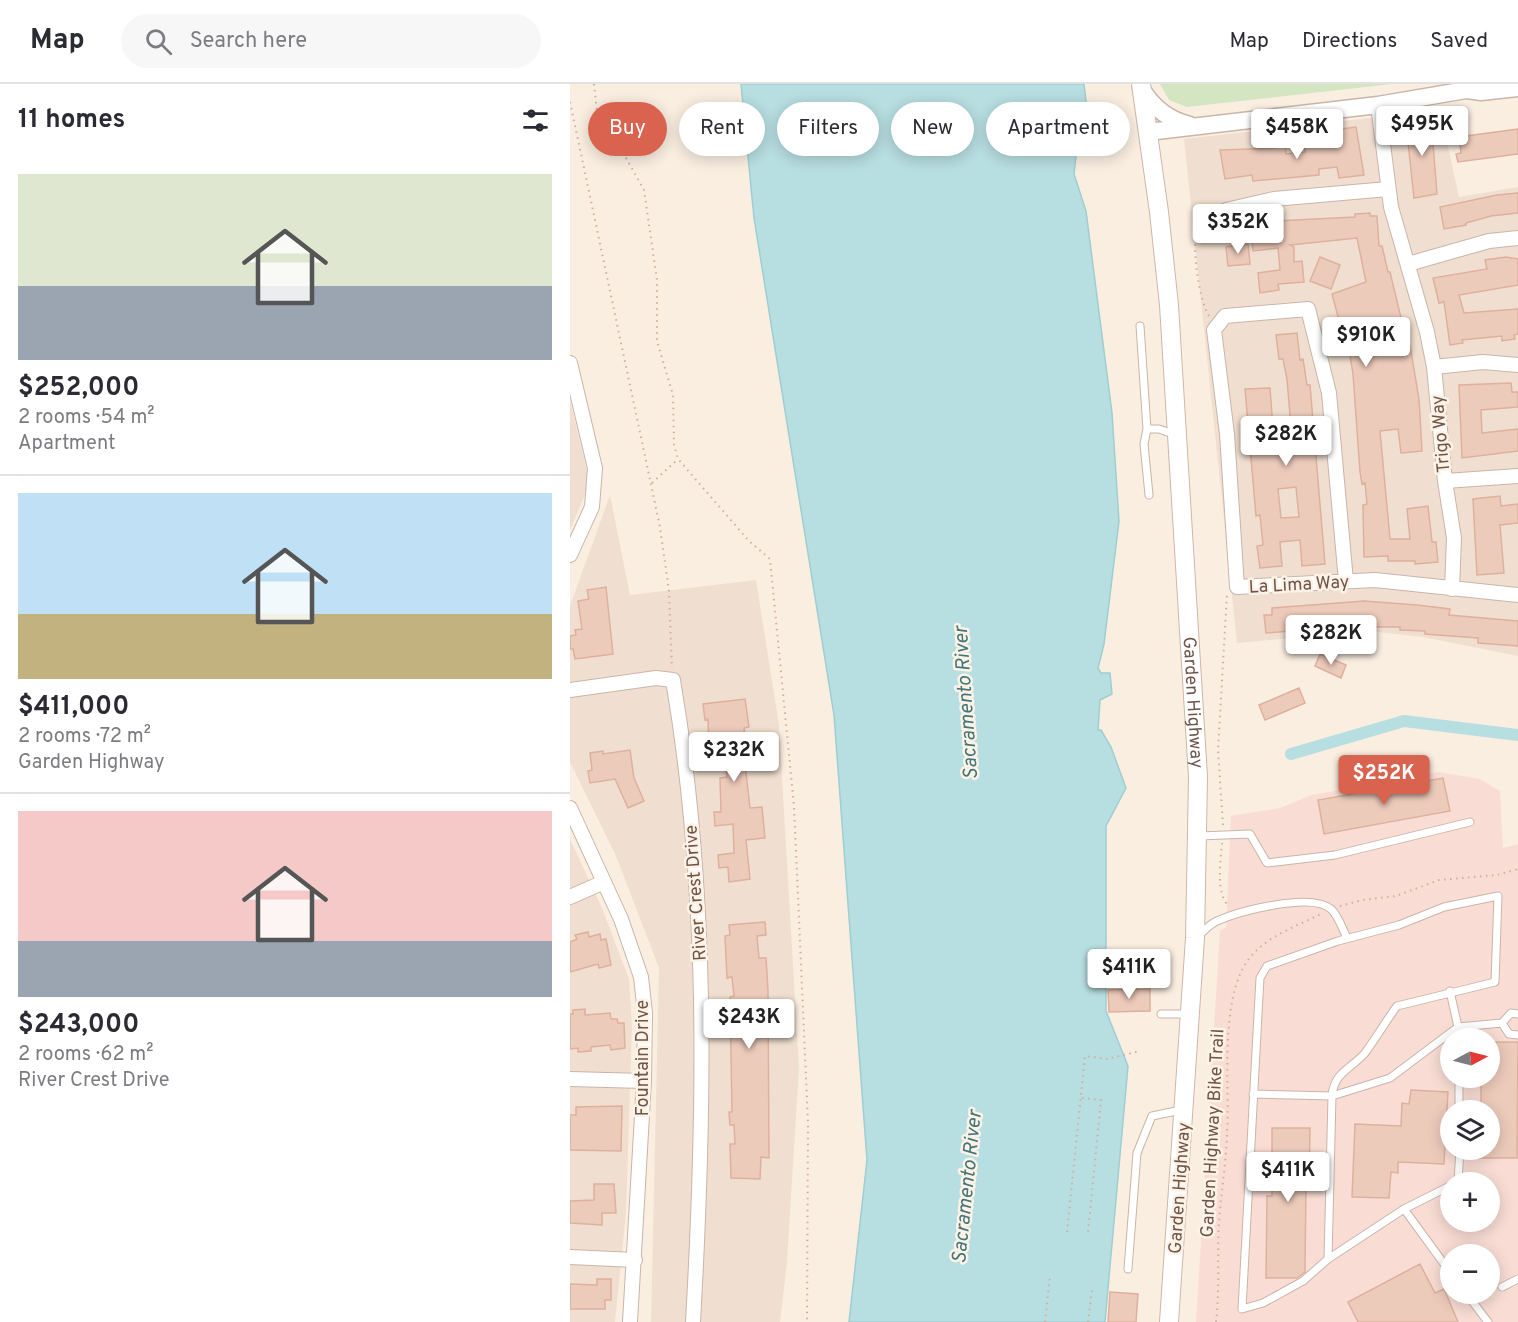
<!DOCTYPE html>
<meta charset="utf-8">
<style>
:root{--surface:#fff;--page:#f7f7f7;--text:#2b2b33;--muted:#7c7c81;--line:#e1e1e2;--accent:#da634f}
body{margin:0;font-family:Overpass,sans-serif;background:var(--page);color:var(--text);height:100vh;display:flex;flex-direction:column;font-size:22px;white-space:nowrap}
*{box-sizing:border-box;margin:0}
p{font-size:20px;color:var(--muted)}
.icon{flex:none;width:33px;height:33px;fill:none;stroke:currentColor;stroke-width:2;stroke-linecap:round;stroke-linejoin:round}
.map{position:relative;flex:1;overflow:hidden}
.panel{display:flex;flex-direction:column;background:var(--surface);width:570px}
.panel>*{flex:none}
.banner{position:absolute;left:18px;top:18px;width:570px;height:54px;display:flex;gap:12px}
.needle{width:39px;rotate:83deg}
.fabs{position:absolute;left:870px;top:944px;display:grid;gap:12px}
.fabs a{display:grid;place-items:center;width:60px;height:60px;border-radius:50%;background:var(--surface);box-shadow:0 3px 15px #0003;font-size:30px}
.price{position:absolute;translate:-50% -51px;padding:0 14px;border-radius:6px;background:#fff;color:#222;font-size:20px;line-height:39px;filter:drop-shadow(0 2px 3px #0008)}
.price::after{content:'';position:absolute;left:50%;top:36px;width:18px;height:14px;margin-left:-9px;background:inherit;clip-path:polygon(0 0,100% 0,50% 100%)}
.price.current{background:var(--accent);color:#fff}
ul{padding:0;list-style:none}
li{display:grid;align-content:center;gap:12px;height:318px;padding:0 18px}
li+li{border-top:2px solid var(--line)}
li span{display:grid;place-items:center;height:186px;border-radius:0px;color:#555}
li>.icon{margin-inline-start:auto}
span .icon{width:108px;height:108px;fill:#fffc;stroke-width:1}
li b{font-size:26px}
h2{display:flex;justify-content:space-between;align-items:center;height:72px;padding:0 18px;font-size:26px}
.tag{padding:0 21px;border-radius:27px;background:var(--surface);box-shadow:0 3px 15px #0003;font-size:21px;line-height:54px}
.tag.current{background:var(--accent);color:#fff}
header{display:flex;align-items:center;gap:36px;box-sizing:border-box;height:84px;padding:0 30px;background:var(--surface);border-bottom:2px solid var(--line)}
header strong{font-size:28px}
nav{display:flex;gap:33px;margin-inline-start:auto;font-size:21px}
.search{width:420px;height:54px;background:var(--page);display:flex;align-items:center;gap:15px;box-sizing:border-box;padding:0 21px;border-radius:33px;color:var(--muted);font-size:22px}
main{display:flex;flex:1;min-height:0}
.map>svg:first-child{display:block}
.residential{fill:#f0dfd0}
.commercial{fill:#f9ddd5;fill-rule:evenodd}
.green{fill:#d3e5c1}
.water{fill:#b7dee1;stroke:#9fced2;stroke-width:1.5}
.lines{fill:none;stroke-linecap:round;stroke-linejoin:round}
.canal{stroke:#b7dee1;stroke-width:12}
.building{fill:#edcbbb;stroke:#deb09d;stroke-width:1.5;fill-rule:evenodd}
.service-casing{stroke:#c9b5a9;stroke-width:9}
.minor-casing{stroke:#c9b5a9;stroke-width:16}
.tertiary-casing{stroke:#c9b5a9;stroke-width:19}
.secondary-casing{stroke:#ceb7a9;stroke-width:20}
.path{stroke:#d1ae9f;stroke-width:2;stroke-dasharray:1.5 4.5;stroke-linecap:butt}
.service{stroke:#fff;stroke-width:7}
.minor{stroke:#fff;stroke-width:14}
.tertiary{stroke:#fff;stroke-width:16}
.secondary{stroke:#fff;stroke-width:18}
.labels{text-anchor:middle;stroke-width:5;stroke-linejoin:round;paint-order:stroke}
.street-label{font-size:18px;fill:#6e544a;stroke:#fdf2e6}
.water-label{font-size:20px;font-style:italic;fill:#43757a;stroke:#fdf2e6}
</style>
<header>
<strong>Map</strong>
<div class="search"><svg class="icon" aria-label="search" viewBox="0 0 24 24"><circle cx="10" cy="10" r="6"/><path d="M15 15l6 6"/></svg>Search here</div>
<nav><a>Map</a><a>Directions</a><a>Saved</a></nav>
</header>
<main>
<section class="panel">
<h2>11 homes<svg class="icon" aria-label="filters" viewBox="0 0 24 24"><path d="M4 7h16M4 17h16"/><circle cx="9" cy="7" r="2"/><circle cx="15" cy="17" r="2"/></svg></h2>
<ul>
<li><span style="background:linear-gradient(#dfe7d0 60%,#9aa5b1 0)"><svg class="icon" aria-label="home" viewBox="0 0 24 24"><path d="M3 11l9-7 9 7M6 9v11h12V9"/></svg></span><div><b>$252,000</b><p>2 rooms · 54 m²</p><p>Apartment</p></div></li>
<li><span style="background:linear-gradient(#bfe0f5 65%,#c2b280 0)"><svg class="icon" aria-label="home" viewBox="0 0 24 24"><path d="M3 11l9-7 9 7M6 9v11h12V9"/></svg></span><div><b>$411,000</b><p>2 rooms · 72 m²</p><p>Garden Highway</p></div></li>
<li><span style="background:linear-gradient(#f6c9c9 70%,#9aa5b1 0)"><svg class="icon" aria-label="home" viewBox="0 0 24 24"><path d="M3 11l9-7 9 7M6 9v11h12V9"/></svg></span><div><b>$243,000</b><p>2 rooms · 62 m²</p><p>River Crest Drive</p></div></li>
</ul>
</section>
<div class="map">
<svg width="948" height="1238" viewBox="0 0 948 1238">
<rect width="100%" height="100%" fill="#faeee1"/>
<!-- residential -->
<path class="residential" d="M 870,26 L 889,113 L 948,103 L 948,572 L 853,553 L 799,547 L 667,559 L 614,55 Z
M 0,317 L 20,399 L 0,446 Z
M 40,411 L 60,511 L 186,496 L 209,641 L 229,984 L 217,1178 L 210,1238 L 81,1238 L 89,884 L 46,772 L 0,678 L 0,522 Z
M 0,755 L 32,824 L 59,895 L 62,943 L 56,1129 L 45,1238 L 0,1238 Z"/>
<!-- commercial -->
<path class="commercial" d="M 869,688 L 910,695 L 930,707 L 933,764 L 948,760 L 948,1238 L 626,1238 L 650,846 L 656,844 L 661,732 L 710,724 L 742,711 ZM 880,954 L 920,954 L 920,993 L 880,993 ZM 880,1026 L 920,1026 L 920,1065 L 880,1065 ZM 880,1098 L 920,1098 L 920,1137 L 880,1137 ZM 880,1170 L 920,1170 L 920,1209 L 880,1209 Z"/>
<!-- green -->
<path class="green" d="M 590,0 L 822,0 L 617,23 L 599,16 Z"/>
<!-- water -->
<path class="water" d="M 171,0 L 514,0 L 519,43 L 507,63 L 504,90 L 516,127 L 542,329 L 549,437 L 534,560 L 528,584 L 531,589 L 540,589 L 542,610 L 530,616 L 528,646 L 531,646 L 541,663 L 556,704 L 536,742 L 536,927 L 558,982 L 535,1238 L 279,1238 L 297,1076 L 264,631 L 184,134 Z"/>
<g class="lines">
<!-- canal -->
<path class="canal" d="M 721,670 L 834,637 L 948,651"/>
</g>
<!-- building -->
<path class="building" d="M 861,35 L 867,110 L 844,114 L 837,49 L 833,50 L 832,40 Z
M 786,43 L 794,91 L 769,94 L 767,83 L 749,85 L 749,91 L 683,97 L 682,91 L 655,95 L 650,66 L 706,64 L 706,60 L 715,59 L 716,70 L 735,68 L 734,60 L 766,57 L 764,46 Z
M 948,45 L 948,70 L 888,78 L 886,70 L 891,69 L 889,53 Z
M 948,109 L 948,129 L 921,132 L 896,139 L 896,141 L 874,145 L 870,123 L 927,111 Z
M 800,129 L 800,132 L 807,132 L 809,162 L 812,162 L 818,188 L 820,188 L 832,238 L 836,238 L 849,315 L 852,367 L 831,369 L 828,345 L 810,347 L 820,455 L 840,455 L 837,425 L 858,422 L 862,458 L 866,458 L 868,478 L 845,480 L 845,477 L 818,477 L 818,472 L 794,473 L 793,421 L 797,420 L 795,399 L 792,400 L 790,388 L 783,290 L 778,259 L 775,259 L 762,210 L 796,198 L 787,154 L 720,161 L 724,163 L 724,178 L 732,177 L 734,198 L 708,200 L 709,206 L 690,209 L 688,189 L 710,186 L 708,164 L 683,167 L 680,143 L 706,140 L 706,137 L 785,133 L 785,130 Z
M 678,160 L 680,180 L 658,182 L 656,163 Z
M 750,173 L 770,181 L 761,205 L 740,197 Z
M 936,173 L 948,175 L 948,201 L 889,211 L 894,229 L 948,225 L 948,250 L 944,251 L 945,255 L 932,257 L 932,252 L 892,256 L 893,259 L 880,261 L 874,218 L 869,219 L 863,194 L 917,185 L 915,176 Z
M 727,249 L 730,276 L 733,275 L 737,301 L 740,301 L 755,480 L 732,482 L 730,456 L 710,458 L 712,482 L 690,484 L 687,462 L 693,461 L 690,431 L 686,432 L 675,305 L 700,304 L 704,358 L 722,356 L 717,295 L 713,275 L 709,275 L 706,251 ZM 726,403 L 729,433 L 711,434 L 708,405 Z
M 941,299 L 942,308 L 948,308 L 948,323 L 911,326 L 912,349 L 948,345 L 948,367 L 892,374 L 889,301 Z
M 930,412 L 931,422 L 948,420 L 948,439 L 930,441 L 934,489 L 907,491 L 903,415 Z
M 36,503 L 43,570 L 5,575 L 3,565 L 0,565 L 0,552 L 6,551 L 5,546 L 12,545 L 8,517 L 19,515 L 17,506 Z
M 794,517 L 847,521 L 880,525 L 879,531 L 948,537 L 948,562 L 908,559 L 908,554 L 855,550 L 855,547 L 830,546 L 830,543 L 802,543 L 802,540 L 696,549 L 694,531 L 702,531 L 702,524 Z
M 750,570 L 776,581 L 771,594 L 745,582 Z
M 729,604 L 735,619 L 695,636 L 689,621 Z
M 175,615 L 179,643 L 174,644 L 179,680 L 175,680 L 180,724 L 192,723 L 195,754 L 176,756 L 180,795 L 159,798 L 158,783 L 149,784 L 148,771 L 164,769 L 163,740 L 145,742 L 144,728 L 151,728 L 150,694 L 157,693 L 154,664 L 139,666 L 138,635 L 135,636 L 133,620 Z
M 60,666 L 64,694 L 74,717 L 58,724 L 45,695 L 20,699 L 18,687 L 22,686 L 20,669 L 33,667 L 33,670 Z
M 873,694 L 880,727 L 754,750 L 748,716 Z
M 195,838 L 196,851 L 187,852 L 189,874 L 196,874 L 198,906 L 199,1074 L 191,1073 L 190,1095 L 161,1094 L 160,1060 L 165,1060 L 164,1041 L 160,1041 L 159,1028 L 162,1028 L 160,913 L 164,912 L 162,893 L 157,894 L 155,852 L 160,851 L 159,841 Z
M 18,848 L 19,853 L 30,850 L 31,856 L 36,855 L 41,881 L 29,884 L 28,880 L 0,888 L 0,858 L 7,855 L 5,851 Z
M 580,905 L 580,927 L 539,928 L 538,906 Z
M 15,925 L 15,931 L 40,929 L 41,935 L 47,935 L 48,939 L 54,939 L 55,964 L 41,966 L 40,961 L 21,963 L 21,967 L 8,968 L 8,964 L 0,965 L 0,930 L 3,930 L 3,926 Z
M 920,958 L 948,958 L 947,1074 L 909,1074 L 909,1065 L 920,1065 L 920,1026 L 911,1026 L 911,993 L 920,993 Z
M 841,1006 L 878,1008 L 874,1080 L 828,1078 L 828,1089 L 821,1088 L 819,1114 L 782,1113 L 785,1040 L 831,1042 L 832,1019 L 839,1020 Z
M 52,1022 L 51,1067 L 0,1066 L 0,1031 L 6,1031 L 6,1023 Z
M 702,1044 L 740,1044 L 739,1099 L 736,1099 L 735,1188 L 727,1194 L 696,1194 L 697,1112 L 702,1112 Z
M 24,1100 L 44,1100 L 46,1129 L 32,1129 L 32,1141 L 0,1139 L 0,1117 L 24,1116 Z
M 850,1180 L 865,1209 L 874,1205 L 888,1238 L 788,1238 L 778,1218 Z
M 27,1195 L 41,1195 L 41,1216 L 35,1216 L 35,1225 L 0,1225 L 0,1200 L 27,1201 Z
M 540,1208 L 568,1210 L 566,1238 L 538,1238 Z"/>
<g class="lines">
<!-- service casing -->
<g class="service-casing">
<path id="service" d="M 570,242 L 577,345 L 589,345 L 606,351
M 577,345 L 574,360 L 579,411
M 629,752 L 680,750 L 697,779 L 765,771 L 900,738
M 629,851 C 635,846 640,840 647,837 C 670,827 741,808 761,825 C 768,831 773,846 777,854
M 591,930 L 618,930
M 932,939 L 939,950 L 948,951
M 888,954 L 888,943 L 932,939 L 941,929 L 948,930
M 889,993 L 889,1026
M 683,1010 L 762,1012 C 764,988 781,985 795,969 C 806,954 816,937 827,922 L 925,898 L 928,812 L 874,823 L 829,841 L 768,857 L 697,882 L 690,894 L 672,1225 L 693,1219 L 733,1197 L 758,1175 L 834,1125 L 880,1102
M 888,1098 L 890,1065
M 834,1125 L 880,1188
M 758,1175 L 762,1012 L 820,994 L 888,943 L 880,907
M 558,1185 L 567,1069 L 582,1032 L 611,1026
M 932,1203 L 948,1195
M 896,1209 L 918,1238"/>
</g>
<!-- minor casing -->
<g class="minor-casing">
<path id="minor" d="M 808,21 L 821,123 L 857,248 L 864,283 L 875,397 L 884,454 L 882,505
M 656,126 L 704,115 L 818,105
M 838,180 L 919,157 L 948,154
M 0,279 L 25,384 L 22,423 L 0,471
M 864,283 L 913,278 L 948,281
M 875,397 L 948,392
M 776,497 L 759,309 L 738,225 L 655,232 L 644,246 L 657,350 L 667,503 L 805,496 L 948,511
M 0,606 L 86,594 L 103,596 C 139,808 135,1024 123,1238
M 0,724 L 51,835 L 71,893 L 75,929 L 74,997 L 60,1238
M 0,813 L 34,798
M 0,995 L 74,997
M 0,1173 L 65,1176"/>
</g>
<!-- tertiary casing -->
<g class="tertiary-casing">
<path id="tertiary" d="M 571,4 C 583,24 598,36 620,41
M 897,6 L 911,8 L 948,4
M 578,48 L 808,21 L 896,6 L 908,0"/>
</g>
<!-- secondary casing -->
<g class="secondary-casing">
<g id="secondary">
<path id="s1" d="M 571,0 L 589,128 L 599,221 L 628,693 L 625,854 L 599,1238"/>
</g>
</g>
<!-- path -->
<path class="path" d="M 24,0 L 27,28 L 38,58 L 56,74 L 74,106 L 87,196 L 87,257 L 103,311 L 104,361 L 108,375 L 179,457 L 200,475 L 224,722 L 238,1039 L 237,1238
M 0,18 L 90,443 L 99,507 L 102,584
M 639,232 C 628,215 620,153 629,135 L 644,128
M 82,399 L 108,375
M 653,741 L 648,666 L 657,510
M 652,759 C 651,776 645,810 659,822
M 770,822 L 792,816 L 826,812 L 869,796 L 927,791 L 948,785
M 512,1014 L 531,1016 L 518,1149
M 497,1148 L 515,972 L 537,975 L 570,967
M 475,1238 L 480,1193
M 518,1238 L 522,1206
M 646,1238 C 650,1204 647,1171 649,1138 C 651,1109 656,1080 657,1051 C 660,1003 649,916 678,876 C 696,852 725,843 751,830"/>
<!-- service -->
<use href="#service" class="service"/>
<!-- minor -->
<use href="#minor" class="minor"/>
<!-- tertiary -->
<use href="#tertiary" class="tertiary"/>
<!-- secondary -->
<use href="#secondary" class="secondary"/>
</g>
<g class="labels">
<!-- street labels -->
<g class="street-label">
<text transform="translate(870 350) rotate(-95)" y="6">Trigo Way</text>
<text transform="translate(729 500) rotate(-3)" y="6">La Lima Way</text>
<text dy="6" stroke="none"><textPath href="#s1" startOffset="621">Garden Highway</textPath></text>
<text transform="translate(125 809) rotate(-94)" y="6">River Crest Drive</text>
<text transform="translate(72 974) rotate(-90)" y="6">Fountain Drive</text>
<text transform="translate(642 1049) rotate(-87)" y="6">Garden Highway Bike Trail</text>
<text transform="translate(609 1104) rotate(-86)" y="6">Garden Highway</text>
</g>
<!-- water labels -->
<g class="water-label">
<text transform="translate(395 619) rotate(-94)" y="7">Sacramento River</text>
<text transform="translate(396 1103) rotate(-84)" y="7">Sacramento River</text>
</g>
</g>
</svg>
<div class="fabs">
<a><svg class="needle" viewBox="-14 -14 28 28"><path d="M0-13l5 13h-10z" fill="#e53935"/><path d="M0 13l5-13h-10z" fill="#7c7c81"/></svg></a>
<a><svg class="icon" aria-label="layers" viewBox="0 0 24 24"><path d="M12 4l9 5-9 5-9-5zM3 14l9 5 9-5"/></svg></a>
<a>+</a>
<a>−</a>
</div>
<b class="price" style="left:852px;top:73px">$495K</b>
<b class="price" style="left:727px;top:76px">$458K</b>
<b class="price" style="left:668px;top:171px">$352K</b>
<b class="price" style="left:796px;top:284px">$910K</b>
<b class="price" style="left:716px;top:383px">$282K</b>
<b class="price" style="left:761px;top:582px">$282K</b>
<b class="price" style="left:164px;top:699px">$232K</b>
<b class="price current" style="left:814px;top:722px">$252K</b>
<b class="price" style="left:559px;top:916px">$411K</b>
<b class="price" style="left:179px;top:966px">$243K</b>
<b class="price" style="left:718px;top:1119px">$411K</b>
<div class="banner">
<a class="tag current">Buy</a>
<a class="tag">Rent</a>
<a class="tag">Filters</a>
<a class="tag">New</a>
<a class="tag">Apartment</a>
</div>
</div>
</main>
